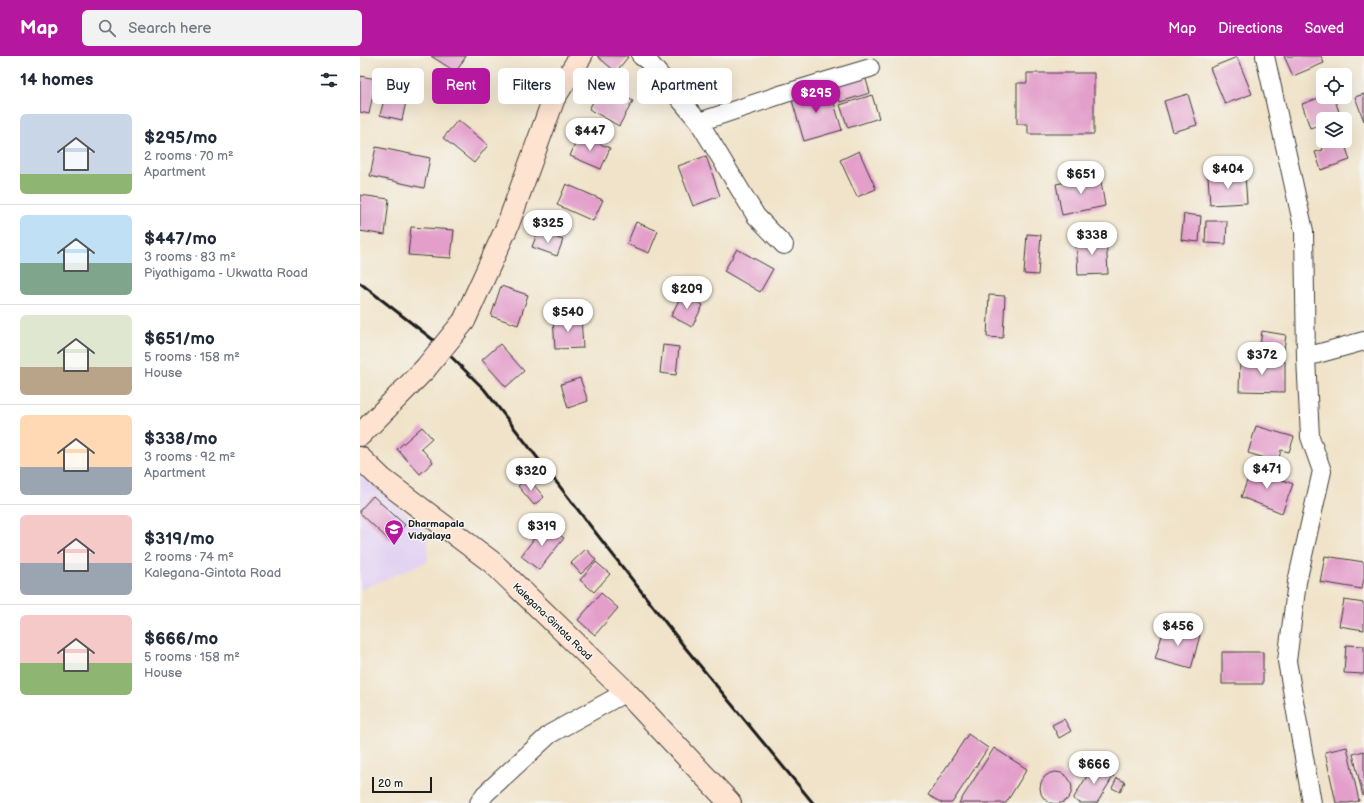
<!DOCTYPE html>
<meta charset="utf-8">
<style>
:root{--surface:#fff;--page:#f2f2f3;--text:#1f2937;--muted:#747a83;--line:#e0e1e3;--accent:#b5179e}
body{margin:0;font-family:"Balsamiq Sans",sans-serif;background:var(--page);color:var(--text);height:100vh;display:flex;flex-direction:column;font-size:15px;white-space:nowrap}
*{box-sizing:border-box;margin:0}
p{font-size:13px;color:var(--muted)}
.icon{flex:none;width:22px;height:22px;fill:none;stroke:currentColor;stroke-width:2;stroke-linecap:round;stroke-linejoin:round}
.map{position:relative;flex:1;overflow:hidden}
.side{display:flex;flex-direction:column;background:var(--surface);width:360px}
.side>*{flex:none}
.hud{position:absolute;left:12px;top:12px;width:380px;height:36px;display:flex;gap:8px}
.controls{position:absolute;left:956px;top:12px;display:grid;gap:8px}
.controls a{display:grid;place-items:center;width:36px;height:36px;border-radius:6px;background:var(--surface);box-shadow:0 4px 16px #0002;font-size:20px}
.scale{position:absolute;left:12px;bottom:10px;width:60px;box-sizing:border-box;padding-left:4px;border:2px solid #1c1c1c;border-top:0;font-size:11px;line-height:14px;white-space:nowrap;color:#1c1c1c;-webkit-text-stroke:3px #f6f6f2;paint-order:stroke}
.price{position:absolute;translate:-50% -34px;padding:0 9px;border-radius:14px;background:#fff;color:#222;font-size:13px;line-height:26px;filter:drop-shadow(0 1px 2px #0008)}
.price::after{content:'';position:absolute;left:50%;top:24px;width:12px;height:9px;margin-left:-6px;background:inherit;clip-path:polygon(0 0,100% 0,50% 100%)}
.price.on{background:var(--accent);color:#fff}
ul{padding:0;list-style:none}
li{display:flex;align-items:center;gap:12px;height:100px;padding:0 20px}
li+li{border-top:1px solid var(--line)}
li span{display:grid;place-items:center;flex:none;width:112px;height:80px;border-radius:6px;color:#555}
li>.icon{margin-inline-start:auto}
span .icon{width:48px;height:48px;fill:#fffc;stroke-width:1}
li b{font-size:17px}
h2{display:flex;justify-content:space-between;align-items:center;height:48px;padding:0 20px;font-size:17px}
.tag{padding:0 14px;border-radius:6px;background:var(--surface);box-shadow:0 4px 16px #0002;font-size:14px;line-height:36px}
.tag.on{background:var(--accent);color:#fff}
header{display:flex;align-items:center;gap:24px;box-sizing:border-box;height:56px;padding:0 20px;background:var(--accent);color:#fff}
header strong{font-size:19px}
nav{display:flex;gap:22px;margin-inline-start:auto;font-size:14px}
.search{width:280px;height:36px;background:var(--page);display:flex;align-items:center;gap:10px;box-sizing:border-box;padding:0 14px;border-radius:6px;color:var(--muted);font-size:15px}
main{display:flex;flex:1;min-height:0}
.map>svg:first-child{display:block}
.built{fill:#e3d3f2}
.building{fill:#e39eca}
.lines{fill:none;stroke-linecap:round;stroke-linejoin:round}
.street-casing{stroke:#3c3a36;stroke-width:20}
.secondary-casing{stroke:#3c3a36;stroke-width:24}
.street{stroke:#fff;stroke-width:18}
.secondary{stroke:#fee3d1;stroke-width:22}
.rail{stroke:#1c1c1c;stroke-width:3}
.secondary-bridge-casing{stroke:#3c3a36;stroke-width:24;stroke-linecap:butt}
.secondary-bridge{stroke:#fee3d1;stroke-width:22}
.labels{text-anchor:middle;stroke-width:3;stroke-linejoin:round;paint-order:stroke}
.poi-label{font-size:10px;font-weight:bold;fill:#1c1c1c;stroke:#f6f6f2;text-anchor:start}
.street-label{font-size:10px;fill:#1c1c1c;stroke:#f6f6f2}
</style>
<header>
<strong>Map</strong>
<div class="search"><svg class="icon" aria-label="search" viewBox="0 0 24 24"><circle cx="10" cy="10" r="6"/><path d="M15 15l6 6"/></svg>Search here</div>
<nav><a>Map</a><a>Directions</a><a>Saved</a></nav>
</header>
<main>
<section class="side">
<h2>14 homes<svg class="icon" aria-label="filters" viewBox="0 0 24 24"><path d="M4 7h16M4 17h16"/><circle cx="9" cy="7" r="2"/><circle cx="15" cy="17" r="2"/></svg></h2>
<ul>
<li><span style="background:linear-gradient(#c9d6e8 75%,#8fb573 0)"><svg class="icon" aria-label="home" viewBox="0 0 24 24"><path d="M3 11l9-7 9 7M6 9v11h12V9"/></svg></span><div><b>$295/mo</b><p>2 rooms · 70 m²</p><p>Apartment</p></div></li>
<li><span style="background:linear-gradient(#bfe0f5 60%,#7fa58c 0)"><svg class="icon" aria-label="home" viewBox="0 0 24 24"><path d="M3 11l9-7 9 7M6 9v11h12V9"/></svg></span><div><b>$447/mo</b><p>3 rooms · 83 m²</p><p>Piyathigama - Ukwatta Road</p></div></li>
<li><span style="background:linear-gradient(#dfe7d0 65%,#b9a48a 0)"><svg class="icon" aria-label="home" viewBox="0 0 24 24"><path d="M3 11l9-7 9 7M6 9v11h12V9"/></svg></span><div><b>$651/mo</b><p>5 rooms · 158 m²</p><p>House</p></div></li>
<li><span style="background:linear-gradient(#ffd9b3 65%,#9aa5b1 0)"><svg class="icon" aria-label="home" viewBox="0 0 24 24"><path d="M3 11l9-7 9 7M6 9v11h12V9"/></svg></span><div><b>$338/mo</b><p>3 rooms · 92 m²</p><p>Apartment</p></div></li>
<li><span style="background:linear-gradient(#f6c9c9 60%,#9aa5b1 0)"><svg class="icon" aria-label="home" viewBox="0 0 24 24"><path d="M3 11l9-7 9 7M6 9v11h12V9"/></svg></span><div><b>$319/mo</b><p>2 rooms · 74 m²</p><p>Kalegana-Gintota Road</p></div></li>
<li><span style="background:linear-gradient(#f6c9c9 60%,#8fb573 0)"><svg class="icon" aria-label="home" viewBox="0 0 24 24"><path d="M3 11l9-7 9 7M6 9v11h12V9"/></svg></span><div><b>$666/mo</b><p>5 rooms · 158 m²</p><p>House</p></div></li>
</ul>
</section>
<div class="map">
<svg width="1004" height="747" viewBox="0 0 1004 747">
<rect width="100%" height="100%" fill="#f6f6f2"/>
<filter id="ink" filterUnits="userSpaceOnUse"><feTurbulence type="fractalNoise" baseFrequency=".025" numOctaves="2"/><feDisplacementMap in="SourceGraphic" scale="8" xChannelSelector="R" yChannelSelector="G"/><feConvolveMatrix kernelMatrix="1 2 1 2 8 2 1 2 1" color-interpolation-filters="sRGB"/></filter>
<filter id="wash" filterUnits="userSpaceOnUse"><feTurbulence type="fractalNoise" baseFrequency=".012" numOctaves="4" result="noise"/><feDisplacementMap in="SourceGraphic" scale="16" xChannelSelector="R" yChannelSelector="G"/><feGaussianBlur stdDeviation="0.9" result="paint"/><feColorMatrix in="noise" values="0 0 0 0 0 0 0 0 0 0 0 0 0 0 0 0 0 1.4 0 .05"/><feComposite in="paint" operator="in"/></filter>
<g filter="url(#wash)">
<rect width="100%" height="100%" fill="#f0e3c9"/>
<!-- built -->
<path class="built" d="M 0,418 L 67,475 L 68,505 L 0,534 Z"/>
<g id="blocks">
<!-- building -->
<path class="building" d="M 71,0 L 106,0 L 96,16 Z
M 237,0 L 266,0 L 268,1 L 256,16 Z
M 924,0 L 961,0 L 964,7 L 933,20 Z
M 877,1 L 892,38 L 865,48 L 850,12 Z
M 667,17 L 734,17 L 734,78 L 668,78 L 668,68 L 657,68 L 657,27 L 667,27 Z
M 0,20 L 16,23 L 9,58 L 0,56 Z
M 505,20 L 510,37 L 480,46 L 474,29 Z
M 243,28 L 273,45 L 259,70 L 229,53 Z
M 469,30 L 482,74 L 444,85 L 431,41 Z
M 26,36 L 47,41 L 42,64 L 20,59 Z
M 828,38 L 837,69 L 813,76 L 804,45 Z
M 1004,38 L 1004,65 L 995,41 Z
M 512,39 L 519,62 L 488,72 L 480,49 Z
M 962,41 L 974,41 L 981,62 L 963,63 L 963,68 L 950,72 L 942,48 Z
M 98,64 L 128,89 L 114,107 L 83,82 Z
M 219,79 L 250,92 L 241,113 L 210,100 Z
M 963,79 L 963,85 L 975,85 L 976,89 L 984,86 L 990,104 L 961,114 L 955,96 L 963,94 L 958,80 Z
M 16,91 L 70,102 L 64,132 L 10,120 Z
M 499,95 L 516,133 L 497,141 L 480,104 Z
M 346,100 L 360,140 L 333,150 L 318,110 Z
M 885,118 L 887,147 L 850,149 L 848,120 Z
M 740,120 L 745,150 L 702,159 L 696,128 Z
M 206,128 L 243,144 L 233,165 L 197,149 Z
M 0,139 L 29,143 L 25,179 L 0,175 Z
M 824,158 L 841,160 L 839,186 L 821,184 Z
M 846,165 L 867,165 L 866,188 L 845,187 Z
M 276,166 L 298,175 L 289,197 L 267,188 Z
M 51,171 L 94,174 L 91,202 L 48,199 Z
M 178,175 L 203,184 L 197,200 L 172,191 Z
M 667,178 L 681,179 L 678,219 L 664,218 Z
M 746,181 L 748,218 L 718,219 L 716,182 Z
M 377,193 L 413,213 L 400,236 L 364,215 Z
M 141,230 L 168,239 L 158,269 L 131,260 Z
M 322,238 L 343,249 L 332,271 L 311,260 Z
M 629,239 L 645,240 L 643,282 L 627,281 Z
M 221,260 L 223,292 L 195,293 L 193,262 Z
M 902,275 L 926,279 L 923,301 L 899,297 Z
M 140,288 L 164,315 L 146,331 L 122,304 Z
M 303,289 L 319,291 L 316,319 L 300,317 Z
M 880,304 L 925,305 L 925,336 L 879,335 Z
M 220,322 L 228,345 L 208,352 L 201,328 Z
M 896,370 L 934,381 L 929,396 L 921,394 L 918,406 L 888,397 Z
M 62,371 L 72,382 L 61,392 L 73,406 L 60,418 L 37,393 Z
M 892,412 L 933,428 L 922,457 L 881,441 Z
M 168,422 L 184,441 L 174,449 L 158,430 Z
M 13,440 L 45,469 L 30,485 L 0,457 L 0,454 Z
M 185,468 L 204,482 L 179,514 L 161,500 Z
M 226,493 L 236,504 L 221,518 L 211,507 Z
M 965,500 L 1004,506 L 1004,522 L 1002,533 L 960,526 Z
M 236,506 L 250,518 L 234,536 L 220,524 Z
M 241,537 L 258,552 L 235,579 L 218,564 Z
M 984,544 L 1004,547 L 1004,574 L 979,570 Z
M 805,569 L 840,579 L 831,613 L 795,603 Z
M 986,589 L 1004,590 L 1004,618 L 984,617 Z
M 862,596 L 903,596 L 903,628 L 862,628 Z
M 704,663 L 711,675 L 699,682 L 692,669 Z
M 608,678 L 628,692 L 592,747 L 582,747 L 568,739 Z
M 987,691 L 999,745 L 988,747 L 976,747 L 965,696 Z
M 634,692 L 667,713 L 646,747 L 599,747 Z
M 1004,695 L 1004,740 L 1003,740 L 993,698 Z
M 735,707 L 754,719 L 737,747 L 720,747 L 713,743 Z
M680 732a16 16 0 1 1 32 0a16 16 0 1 1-32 0Z
M 757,722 L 765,726 L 760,736 L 752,732 Z"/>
</g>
</g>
<g filter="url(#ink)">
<use href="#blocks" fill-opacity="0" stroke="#3c3a36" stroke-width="1"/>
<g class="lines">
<!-- street casing -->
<g class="street-casing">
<path id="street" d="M 281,0 L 288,5 L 339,66 L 396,160 L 424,189
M 905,0 L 944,175 L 946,301 L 950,381 L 962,415 L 937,526 L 927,605 L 952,747
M 339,66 L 423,38 L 510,12
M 946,301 L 1004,285
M 119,747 L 125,738 L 190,678 L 266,636"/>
</g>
<!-- secondary casing -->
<g class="secondary-casing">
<path id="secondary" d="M 104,265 L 147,171 L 194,42 L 221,0
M 0,379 L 65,313
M 0,402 L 22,423 L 133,507 L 266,636 L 370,747"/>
</g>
<!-- street -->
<use href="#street" class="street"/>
<!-- secondary -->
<use href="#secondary" class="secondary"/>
<!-- rail -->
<path class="rail" d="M 0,227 L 76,286 L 124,333 L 323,589 L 453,747"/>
<!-- secondary-bridge casing -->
<g class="secondary-bridge-casing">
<path id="secondary-bridge" d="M 65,313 L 104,265"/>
</g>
<!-- secondary-bridge -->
<use href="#secondary-bridge" class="secondary-bridge"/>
</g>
</g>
<!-- icons -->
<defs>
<g id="school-pin" transform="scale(1)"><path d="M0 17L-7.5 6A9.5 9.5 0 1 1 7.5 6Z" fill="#b5179e" stroke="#f6f6f2"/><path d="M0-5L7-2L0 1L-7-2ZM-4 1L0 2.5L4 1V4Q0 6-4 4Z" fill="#fff"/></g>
</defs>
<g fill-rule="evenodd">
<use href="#school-pin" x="34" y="473"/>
</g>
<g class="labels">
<!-- poi labels -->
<g class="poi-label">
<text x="48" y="471">Dharmapala<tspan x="48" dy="12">Vidyalaya</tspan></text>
</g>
<!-- street labels -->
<g class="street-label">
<text transform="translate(193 565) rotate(44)" y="4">Kalegana-Gintota Road</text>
</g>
</g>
</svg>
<div class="controls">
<a><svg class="icon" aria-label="locate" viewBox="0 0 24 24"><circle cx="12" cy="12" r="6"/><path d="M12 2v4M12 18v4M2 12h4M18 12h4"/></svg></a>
<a><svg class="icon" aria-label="layers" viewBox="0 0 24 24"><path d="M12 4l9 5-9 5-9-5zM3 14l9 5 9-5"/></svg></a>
</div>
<div class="scale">20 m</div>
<b class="price on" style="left:456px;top:58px">$295</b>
<b class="price" style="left:230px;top:96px">$447</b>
<b class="price" style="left:868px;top:134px">$404</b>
<b class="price" style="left:721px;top:139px">$651</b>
<b class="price" style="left:188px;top:188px">$325</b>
<b class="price" style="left:732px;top:200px">$338</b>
<b class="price" style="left:327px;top:254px">$209</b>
<b class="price" style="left:208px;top:277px">$540</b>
<b class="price" style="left:902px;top:320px">$372</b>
<b class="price" style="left:907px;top:434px">$471</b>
<b class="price" style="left:171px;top:436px">$320</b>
<b class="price" style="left:182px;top:491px">$319</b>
<b class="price" style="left:818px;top:591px">$456</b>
<b class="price" style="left:734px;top:729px">$666</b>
<div class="hud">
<a class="tag">Buy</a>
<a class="tag on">Rent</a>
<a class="tag">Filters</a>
<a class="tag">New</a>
<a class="tag">Apartment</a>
</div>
</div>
</main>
